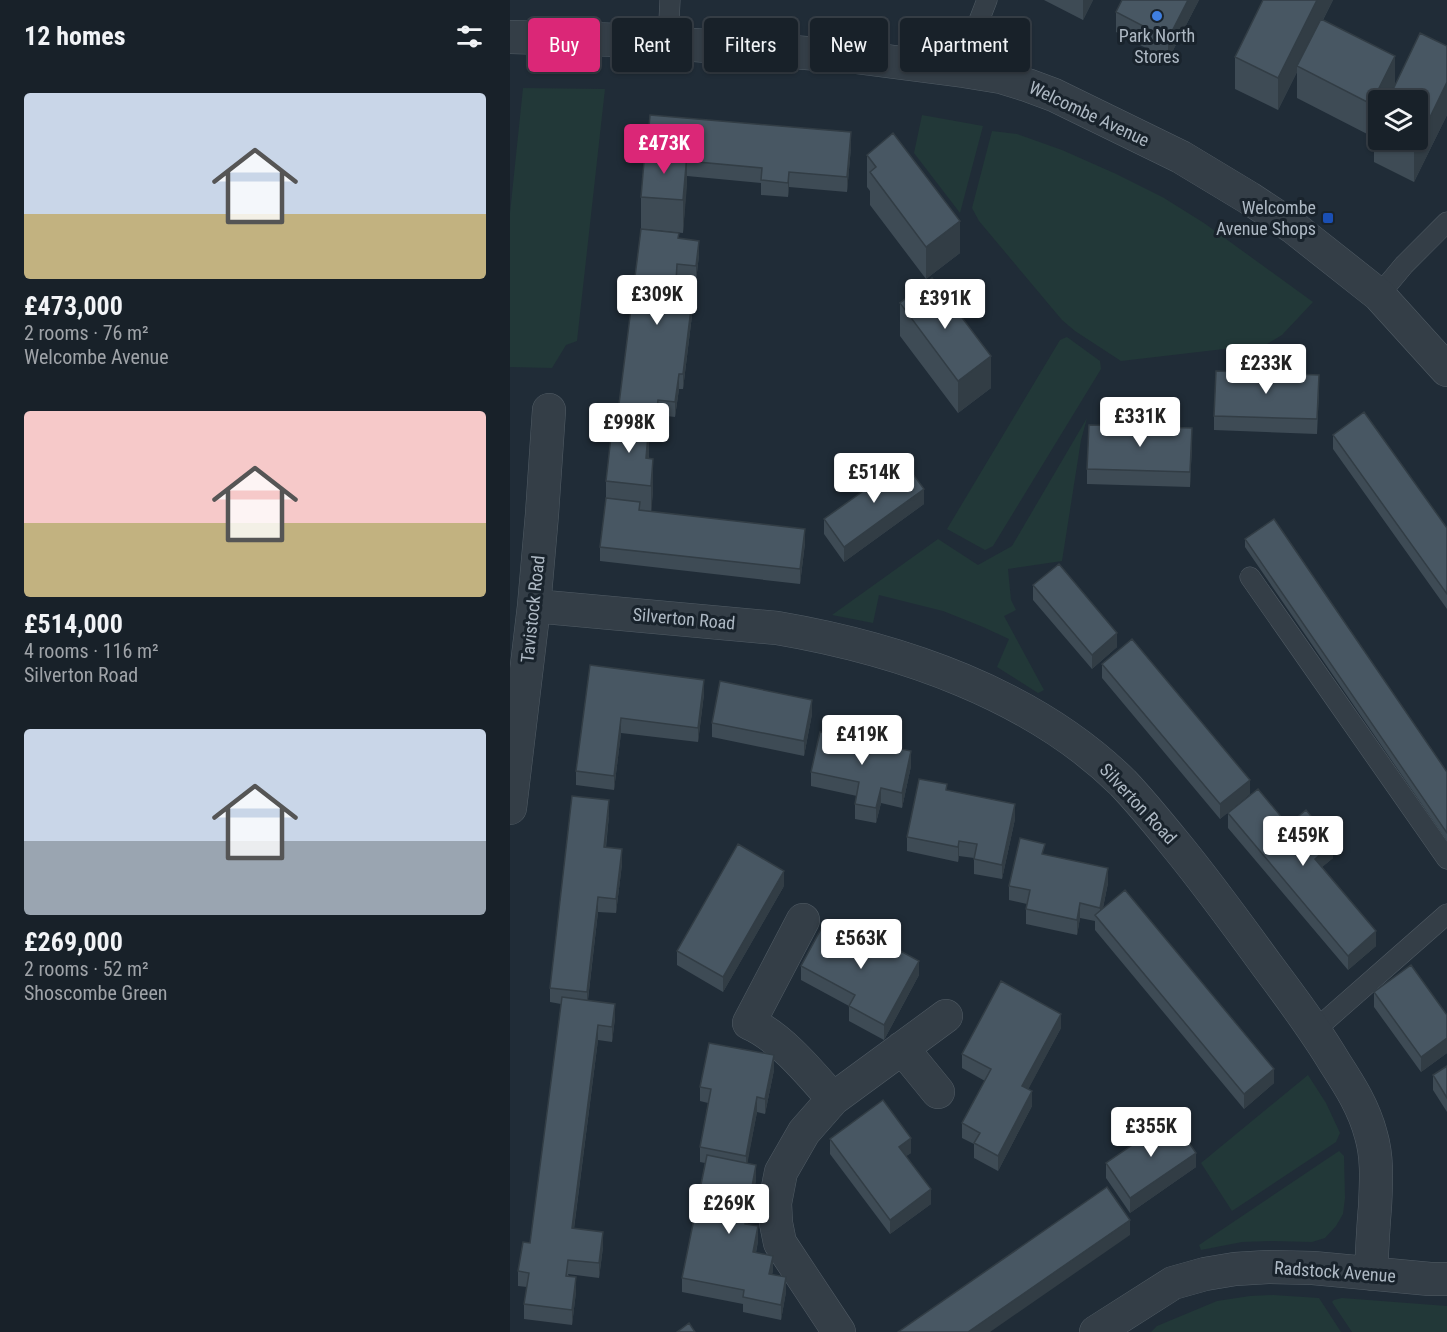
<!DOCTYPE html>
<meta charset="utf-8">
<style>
:root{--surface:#182129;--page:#252e35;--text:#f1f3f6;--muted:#9fa3a8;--line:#363e46;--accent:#db2777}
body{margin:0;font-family:"Roboto Condensed",sans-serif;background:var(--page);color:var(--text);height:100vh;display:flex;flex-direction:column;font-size:22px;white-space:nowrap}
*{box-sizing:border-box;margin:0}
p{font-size:20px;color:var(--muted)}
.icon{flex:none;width:33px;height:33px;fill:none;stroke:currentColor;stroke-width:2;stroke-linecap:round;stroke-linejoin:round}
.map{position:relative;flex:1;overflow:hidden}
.details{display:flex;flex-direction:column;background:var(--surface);width:510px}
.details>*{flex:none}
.banner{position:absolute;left:18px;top:18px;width:570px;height:54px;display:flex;gap:12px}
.controls{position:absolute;left:858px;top:90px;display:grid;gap:12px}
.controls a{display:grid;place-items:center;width:60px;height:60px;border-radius:6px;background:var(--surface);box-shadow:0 2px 4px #0004,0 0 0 2px var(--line);font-size:30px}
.price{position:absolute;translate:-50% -51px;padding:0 14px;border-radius:6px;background:#fff;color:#222;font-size:20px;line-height:39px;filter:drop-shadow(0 2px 3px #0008)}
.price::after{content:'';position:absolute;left:50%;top:36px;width:18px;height:14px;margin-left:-9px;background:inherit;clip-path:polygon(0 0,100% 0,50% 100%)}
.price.on{background:var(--accent);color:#fff}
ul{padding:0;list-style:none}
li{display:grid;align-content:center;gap:12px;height:318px;padding:0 24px}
li span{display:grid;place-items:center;height:186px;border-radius:6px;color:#555}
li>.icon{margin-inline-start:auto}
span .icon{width:108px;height:108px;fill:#fffc;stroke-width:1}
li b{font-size:26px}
h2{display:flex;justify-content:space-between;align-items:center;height:72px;padding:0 24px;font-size:26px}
.tag{padding:0 21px;border-radius:6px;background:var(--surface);box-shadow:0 2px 4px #0004,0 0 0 2px var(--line);font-size:21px;line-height:54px}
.tag.on{background:var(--accent);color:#fff}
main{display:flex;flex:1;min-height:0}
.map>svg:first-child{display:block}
.green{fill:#223838}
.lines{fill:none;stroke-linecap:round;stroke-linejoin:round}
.lane-casing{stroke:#515c65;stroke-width:21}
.street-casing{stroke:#515c65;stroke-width:34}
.lane{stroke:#343e47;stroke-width:20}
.street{stroke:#343e47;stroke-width:33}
.wall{fill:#3e4b55;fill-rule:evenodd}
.shaded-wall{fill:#323d45}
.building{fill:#485763;stroke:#323d45;stroke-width:1.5}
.shop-dot{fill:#3f7fe0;stroke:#19232c;stroke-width:2}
.transit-dot{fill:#1a4fb4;stroke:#19232c;stroke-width:2}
.labels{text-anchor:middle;stroke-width:6;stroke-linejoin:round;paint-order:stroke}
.poi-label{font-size:18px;fill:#aeb9c4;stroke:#19232c}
.street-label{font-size:18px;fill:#aeb9c4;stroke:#19232c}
</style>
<main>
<section class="details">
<h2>12 homes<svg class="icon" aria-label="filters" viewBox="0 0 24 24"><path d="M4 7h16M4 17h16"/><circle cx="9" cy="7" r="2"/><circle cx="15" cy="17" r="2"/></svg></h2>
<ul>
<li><span style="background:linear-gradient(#c9d6e8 65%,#c2b280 0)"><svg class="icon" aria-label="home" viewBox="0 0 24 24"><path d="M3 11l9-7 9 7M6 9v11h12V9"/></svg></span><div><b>£473,000</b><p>2 rooms · 76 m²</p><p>Welcombe Avenue</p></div></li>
<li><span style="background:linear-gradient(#f6c9c9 60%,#c2b280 0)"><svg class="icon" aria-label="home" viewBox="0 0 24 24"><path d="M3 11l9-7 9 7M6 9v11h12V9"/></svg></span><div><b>£514,000</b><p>4 rooms · 116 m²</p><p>Silverton Road</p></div></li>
<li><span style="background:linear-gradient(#c9d6e8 60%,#9aa5b1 0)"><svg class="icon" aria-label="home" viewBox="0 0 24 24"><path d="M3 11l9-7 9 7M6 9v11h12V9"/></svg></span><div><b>£269,000</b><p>2 rooms · 52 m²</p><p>Shoscombe Green</p></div></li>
</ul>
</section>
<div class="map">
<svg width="937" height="1332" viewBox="0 0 937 1332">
<rect width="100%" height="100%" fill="#202c37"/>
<!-- green -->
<path class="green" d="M 13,88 L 95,89 L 67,341 L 56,345 L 42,368 L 0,367 L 0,213 Z
M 412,115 L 473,126 L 450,213 L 404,153 Z
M 482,131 L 507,134 L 552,150 L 604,173 L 654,198 L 694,223 L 803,302 L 772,335 L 757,344 L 611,361 L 565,331 L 552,320 L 469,221 L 462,208 Z
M 557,337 L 590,361 L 591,369 L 483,546 L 475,550 L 437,529 L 550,340 Z
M 577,418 L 571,440 L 552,561 L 498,569 L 501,600 L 506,610 L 494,616 L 534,690 L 528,693 L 487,667 L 499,639 L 473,627 L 433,611 L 369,595 L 363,623 L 322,615 L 428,539 L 468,565 L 502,546 Z
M 798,1075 L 816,1103 L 830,1133 L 826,1142 L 722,1211 L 691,1163 Z
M 829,1151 L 834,1156 L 835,1198 L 833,1214 L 826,1226 L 815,1238 L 802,1242 L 761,1241 L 732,1242 L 691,1250 L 689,1245 Z
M 763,1295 L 809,1298 L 831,1332 L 641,1332 L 647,1326 L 707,1301 L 740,1296 Z
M 832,1298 L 937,1306 L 937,1332 L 842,1332 L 822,1302 L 824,1300 Z"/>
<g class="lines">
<!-- lane casing -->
<g class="lane-casing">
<path id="lane" d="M 158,43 L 160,0
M 454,71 L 465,31 L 477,0
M 869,295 L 894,265 L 937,222
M 740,577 L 937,859
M 805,1030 L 937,914"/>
</g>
<!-- street casing -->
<g class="street-casing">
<path id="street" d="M 0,37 L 113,40 L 338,56 L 454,71 L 491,77 L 517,85 L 544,95 L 671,157 L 739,198 L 783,227 L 869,295 L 937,370
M 24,606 L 267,628 C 390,649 523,694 613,783 C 632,803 649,824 666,845 C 698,884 727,924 756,964 C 780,996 804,1028 825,1063 C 840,1086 854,1108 861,1135 C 868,1159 866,1183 865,1207 C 863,1229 862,1252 861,1274
M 0,808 L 24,606 L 32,514 L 39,410
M 293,920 L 239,1023 C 270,1036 301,1074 323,1099
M 392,1048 L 428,1092
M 329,1332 L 270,1243 L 266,1223 L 265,1203 L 271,1172 L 294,1132 L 323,1099 L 436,1016
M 586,1332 L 663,1283 L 695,1274 L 725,1269 L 758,1267 L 803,1268 L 920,1279 L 937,1279"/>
</g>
<!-- lane -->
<use href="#lane" class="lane"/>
<!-- street -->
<use href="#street" class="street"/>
</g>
<!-- wall -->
<path class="wall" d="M 534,0 L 583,0 L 573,20 Z
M 689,0 L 658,60 L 606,32 L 606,12 Z
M 753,0 L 823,0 L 813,20 L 885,85 L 937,46 L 937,115 L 904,182 L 864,162 L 864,130 L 861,136 L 787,98 L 787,72 L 768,110 L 725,89 L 725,57 ZM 868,132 L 908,140 L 868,140 Z
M 341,147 L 337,192 L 279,187 L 278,197 L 251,195 L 251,183 L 177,176 L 173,233 L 134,229 L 169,238 L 189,255 L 186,281 L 167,278 L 167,282 L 184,299 L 173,389 L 169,389 L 165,417 L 148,415 L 145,441 L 139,440 L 139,459 L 143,491 L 141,511 L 295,543 L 290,584 L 90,561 L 90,547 L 96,498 L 96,481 L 107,420 L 131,229 L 131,197 L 135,150 Z
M 357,155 L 450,253 L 416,279 L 360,205 L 360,191 L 357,187 Z
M 390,303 L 481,388 L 448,413 L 390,336 Z
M 809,390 L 807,434 L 704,430 L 704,416 Z
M 823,435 L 937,528 L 937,609 L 823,449 Z
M 682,443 L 680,487 L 577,484 L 577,469 Z
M 414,504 L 334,562 L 314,534 L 314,519 Z
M 735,539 L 937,772 L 937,841 L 735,547 Z
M 523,585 L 607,647 L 582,669 L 523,600 Z
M 592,664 L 740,794 L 710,819 L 592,678 Z
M 80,665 L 194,694 L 188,742 L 111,733 L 104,790 L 66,785 L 66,771 Z
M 302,714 L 294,756 L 202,737 L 202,723 Z
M 401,766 L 392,808 L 371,803 L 366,823 L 345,819 L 345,804 L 347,796 L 301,786 L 301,772 Z
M 437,790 L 505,819 L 492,879 L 464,874 L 464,858 L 449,856 L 448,862 L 397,851 L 397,837 Z
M 718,813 L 778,825 L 823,858 L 812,867 L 866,946 L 838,970 L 718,828 Z
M 99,815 L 96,848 L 112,864 L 106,913 L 88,912 L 78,1000 L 105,1018 L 102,1042 L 88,1040 L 64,1229 L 93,1247 L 89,1278 L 58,1274 L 66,1292 L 62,1325 L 14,1319 L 14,1304 L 17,1287 L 8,1286 L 8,1271 L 20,1243 L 51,1004 L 40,1002 L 40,988 Z
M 535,854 L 598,883 L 593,908 L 764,1083 L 734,1109 L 585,930 L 585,921 L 570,918 L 567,935 L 516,924 L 516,909 L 517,904 L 499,900 L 499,886 Z
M 274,886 L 213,992 L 167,965 L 167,951 Z
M 291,966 L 409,975 L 374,1040 L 339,1021 L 339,1006 L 291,980 Z
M 864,992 L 937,1015 L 937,1053 L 911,1072 L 864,1007 Z
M 551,1028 L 518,1089 L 522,1106 L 488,1171 L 464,1158 L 464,1144 L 452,1138 L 452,1123 L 475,1081 L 452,1068 L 452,1054 Z
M 937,1066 L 937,1112 L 923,1090 L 923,1075 Z
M 264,1070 L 255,1114 L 247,1112 L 237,1163 L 246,1180 L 237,1224 L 248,1241 L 246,1253 L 263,1271 L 262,1274 L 276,1292 L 271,1320 L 233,1312 L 233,1304 L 172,1292 L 172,1278 L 195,1163 L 190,1162 L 190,1147 L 198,1103 L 190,1101 L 190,1087 Z
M 320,1139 L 401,1153 L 396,1156 L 421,1204 L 380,1234 L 320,1154 Z
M 596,1163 L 686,1167 L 620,1213 L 596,1178 Z"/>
<!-- shaded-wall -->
<path class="shaded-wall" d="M 573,0 L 583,0 L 573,20 Z
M 678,0 L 689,0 L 658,60 L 658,39 Z
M 807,0 L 823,0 L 789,67 L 787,66 L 787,72 L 768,110 L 768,78 Z
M 885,56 L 885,89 L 879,100 L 868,100 L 868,121 L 861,136 L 861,104 Z
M 937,82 L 937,115 L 904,182 L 904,150 Z
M 341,132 L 341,147 L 337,192 L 337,177 Z
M 177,154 L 177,186 L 173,233 L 173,200 Z
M 279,172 L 279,187 L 278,197 L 278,183 Z
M 450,221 L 450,253 L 416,279 L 416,247 Z
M 189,241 L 189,255 L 186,281 L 186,266 Z
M 184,284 L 184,299 L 173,389 L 173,374 Z
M 481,356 L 481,388 L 448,413 L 448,381 Z
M 169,374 L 169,389 L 165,417 L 165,402 Z
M 148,400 L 148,415 L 145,441 L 145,426 Z
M 139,423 L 139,455 L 136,485 L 136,458 Z
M 682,428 L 682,443 L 680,487 L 680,472 Z
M 143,459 L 143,491 L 141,518 L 141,486 Z
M 414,489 L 414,504 L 334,562 L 334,547 Z
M 295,529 L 295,543 L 290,584 L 290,569 Z
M 607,633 L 607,647 L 582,669 L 582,655 Z
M 194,680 L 194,694 L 188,742 L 188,728 Z
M 302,700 L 302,714 L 294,756 L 294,741 Z
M 111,718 L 111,733 L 104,790 L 104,776 Z
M 401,751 L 401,766 L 392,808 L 392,793 Z
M 740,780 L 740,794 L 710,819 L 710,804 Z
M 371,788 L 371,803 L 366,823 L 366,808 Z
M 99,800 L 99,815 L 94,862 L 94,847 Z
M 505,804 L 505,819 L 492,879 L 492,865 Z
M 449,841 L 449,856 L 448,862 L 448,847 Z
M 823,843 L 823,858 L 805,873 L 805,859 Z
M 112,849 L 112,864 L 106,913 L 106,899 Z
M 598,868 L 598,883 L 590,922 L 590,908 Z
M 274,871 L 274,886 L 213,992 L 213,977 Z
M 88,897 L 88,912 L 77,1007 L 77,992 Z
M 570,903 L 570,918 L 567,935 L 567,920 Z
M 866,931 L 866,946 L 838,970 L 838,956 Z
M 409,961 L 409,975 L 374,1040 L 374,1025 Z
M 105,1004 L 105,1018 L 102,1042 L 102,1027 Z
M 551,1014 L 551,1028 L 512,1101 L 512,1086 Z
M 88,1025 L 88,1040 L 62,1243 L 62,1228 Z
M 937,1038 L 937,1053 L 911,1072 L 911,1057 Z
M 264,1055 L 264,1070 L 255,1114 L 255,1099 Z
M 764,1069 L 764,1083 L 734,1109 L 734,1094 Z
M 522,1091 L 522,1106 L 488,1171 L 488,1156 Z
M 247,1097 L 247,1112 L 236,1171 L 236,1156 Z
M 401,1138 L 401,1153 L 389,1161 L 389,1147 Z
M 686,1153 L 686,1167 L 620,1213 L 620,1198 Z
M 246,1165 L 246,1180 L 235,1238 L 235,1224 Z
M 421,1189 L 421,1204 L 380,1234 L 380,1220 Z
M 620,1220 L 620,1235 L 480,1332 L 458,1332 Z
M 248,1226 L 248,1241 L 243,1267 L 243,1252 Z
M 93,1232 L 93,1247 L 89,1278 L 89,1263 Z
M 263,1256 L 263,1271 L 259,1288 L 259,1274 Z
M 66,1277 L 66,1292 L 62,1325 L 62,1310 Z
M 276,1277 L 276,1292 L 271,1320 L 271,1305 Z"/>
<!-- building -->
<path class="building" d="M 612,0 L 678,0 L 658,39 L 606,12 Z
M 753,0 L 807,0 L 768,78 L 725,57 Z
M 811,19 L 885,56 L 861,104 L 787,66 Z
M 910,33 L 937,46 L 937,82 L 904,150 L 883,140 L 908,140 L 908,100 L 878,100 Z
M 140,115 L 341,132 L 337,177 L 279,172 L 278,183 L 251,180 L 252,168 L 177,161 L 177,154 L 137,150 Z
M 868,120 L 868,132 L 864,130 Z
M 383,133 L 450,221 L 416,247 L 360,172 L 366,167 L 357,155 Z
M 135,150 L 177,154 L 173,200 L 131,197 Z
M 131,229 L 169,233 L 168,238 L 189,241 L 186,266 L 167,264 L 166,282 L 184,284 L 173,374 L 169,374 L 165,402 L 148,400 L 145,426 L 139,426 L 139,423 L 107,420 Z
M 422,278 L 481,356 L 448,381 L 390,303 Z
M 706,371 L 809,375 L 807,419 L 704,416 Z
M 854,412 L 937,528 L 937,594 L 823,435 Z
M 103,419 L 139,423 L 136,458 L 143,459 L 141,486 L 96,481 Z
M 579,425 L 682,428 L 680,472 L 577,469 Z
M 394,462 L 414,489 L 334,547 L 314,519 Z
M 96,498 L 130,502 L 129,510 L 295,529 L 290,569 L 90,547 Z
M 764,519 L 937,772 L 937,833 L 735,539 Z
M 549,564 L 607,633 L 582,655 L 523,585 Z
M 622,639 L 740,780 L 710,804 L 592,664 Z
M 80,665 L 194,680 L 188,728 L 111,718 L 104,776 L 66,771 Z
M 210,681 L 302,700 L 294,741 L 202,723 Z
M 310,732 L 401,751 L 392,793 L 371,788 L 366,808 L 345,804 L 349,782 L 301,772 Z
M 409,779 L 437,784 L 436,790 L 505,804 L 492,865 L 464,859 L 467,844 L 449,841 L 448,847 L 397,837 Z
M 748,789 L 778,825 L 796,810 L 823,843 L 805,859 L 866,931 L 838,956 L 718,813 Z
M 62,796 L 99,800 L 94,847 L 112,849 L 106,899 L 88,897 L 77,992 L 40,988 Z
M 510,838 L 535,844 L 532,854 L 598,868 L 590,908 L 570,903 L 567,920 L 516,909 L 520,890 L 499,886 Z
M 228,844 L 274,871 L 213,977 L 167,951 Z
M 615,890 L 764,1069 L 734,1094 L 585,915 Z
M 316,920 L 370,949 L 374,942 L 409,961 L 374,1025 L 339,1006 L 345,995 L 291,966 Z
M 901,965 L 937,1015 L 937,1038 L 911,1057 L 864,992 Z
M 491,981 L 551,1014 L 512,1086 L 522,1091 L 488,1156 L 464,1143 L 470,1133 L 452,1123 L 481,1069 L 452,1054 Z
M 52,997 L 105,1004 L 102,1027 L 88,1025 L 62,1228 L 93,1232 L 89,1263 L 58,1260 L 56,1276 L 66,1277 L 62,1310 L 14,1304 L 19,1273 L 8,1271 L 13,1242 L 20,1243 Z
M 199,1043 L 264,1055 L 255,1099 L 247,1097 L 236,1156 L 190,1147 L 201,1089 L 190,1087 Z
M 937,1066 L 937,1098 L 923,1075 Z
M 373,1100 L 401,1138 L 389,1147 L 421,1189 L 380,1220 L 320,1139 Z
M 662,1118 L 686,1153 L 620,1198 L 596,1163 Z
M 197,1155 L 246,1165 L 235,1224 L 248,1226 L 243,1252 L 263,1256 L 259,1274 L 276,1277 L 271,1305 L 233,1297 L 234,1290 L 172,1278 Z
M 597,1187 L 620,1220 L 458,1332 L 388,1332 Z
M 179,1323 L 185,1332 L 167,1332 Z"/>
<!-- markers -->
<circle class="shop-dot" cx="647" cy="16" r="6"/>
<rect class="transit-dot" x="812" y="212" width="12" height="12" rx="3"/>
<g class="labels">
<!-- poi labels -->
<g class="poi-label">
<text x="647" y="42">Park North<tspan x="647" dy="21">Stores</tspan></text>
<text x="806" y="214" text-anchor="end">Welcombe<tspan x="806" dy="21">Avenue Shops</tspan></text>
</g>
<!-- street labels -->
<g class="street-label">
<text transform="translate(579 114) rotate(25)" y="6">Welcombe Avenue</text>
<text transform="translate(23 609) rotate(-84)" y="6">Tavistock Road</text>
<text transform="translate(174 619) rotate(5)" y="6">Silverton Road</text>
<text transform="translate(628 804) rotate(47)" y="6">Silverton Road</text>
<text transform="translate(825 1272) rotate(4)" y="6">Radstock Avenue</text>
</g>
</g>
</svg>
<div class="controls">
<a><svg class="icon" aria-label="layers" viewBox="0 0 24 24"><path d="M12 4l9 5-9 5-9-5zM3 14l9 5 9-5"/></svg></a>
</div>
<b class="price on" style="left:154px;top:175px">£473K</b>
<b class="price" style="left:147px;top:326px">£309K</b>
<b class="price" style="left:435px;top:330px">£391K</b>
<b class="price" style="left:756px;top:395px">£233K</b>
<b class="price" style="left:630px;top:448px">£331K</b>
<b class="price" style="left:119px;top:454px">£998K</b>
<b class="price" style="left:364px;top:504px">£514K</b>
<b class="price" style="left:352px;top:766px">£419K</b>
<b class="price" style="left:793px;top:867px">£459K</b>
<b class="price" style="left:351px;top:970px">£563K</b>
<b class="price" style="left:641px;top:1158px">£355K</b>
<b class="price" style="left:219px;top:1235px">£269K</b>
<div class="banner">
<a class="tag on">Buy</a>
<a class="tag">Rent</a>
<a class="tag">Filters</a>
<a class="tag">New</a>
<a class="tag">Apartment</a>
</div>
</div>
</main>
